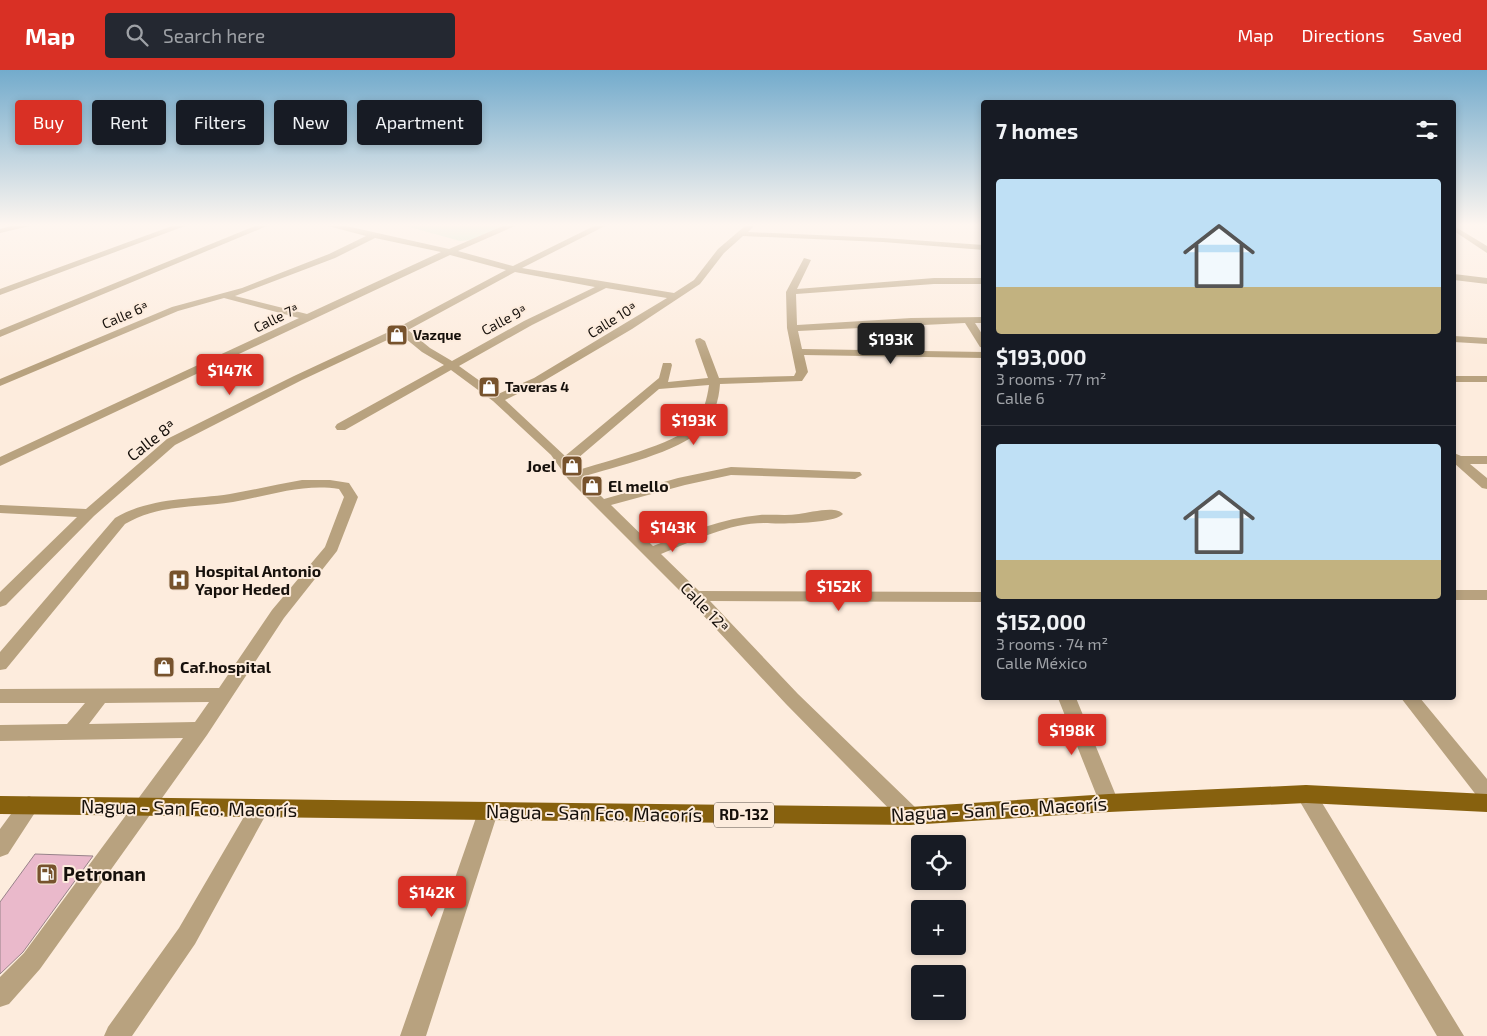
<!DOCTYPE html>
<meta charset="utf-8">
<style>
:root{--surface:#171b24;--page:#242831;--text:#f1f3f6;--muted:#9ea1a6;--line:#363941;--accent:#d93025}
body{margin:0;font-family:"Exo 2",sans-serif;background:var(--page);color:var(--text);height:100vh;display:flex;flex-direction:column;font-size:19px;white-space:nowrap}
*{box-sizing:border-box;margin:0}
p{font-size:16px;color:var(--muted)}
.icon{flex:none;width:28px;height:28px;fill:none;stroke:currentColor;stroke-width:2;stroke-linecap:round;stroke-linejoin:round}
.map{position:relative;flex:1;overflow:hidden}
.drawer{position:absolute;left:981px;top:30px;width:475px;height:600px;display:flex;flex-direction:column;background:var(--surface);border-radius:5px;box-shadow:0 2px 8px #0003}
.drawer>*{flex:none}
.hud{position:absolute;left:15px;top:30px;width:475px;height:45px;display:flex;gap:10px}
.controls{position:absolute;left:911px;top:765px;display:grid;gap:10px}
.controls a{display:grid;place-items:center;width:55px;height:55px;border-radius:5px;background:var(--surface);box-shadow:0 2px 8px #0003;font-size:25px}
.price{position:absolute;translate:-50% -42px;padding:0 11px;border-radius:5px;background:var(--accent);color:#fff;font-size:16px;line-height:32px;filter:drop-shadow(0 1px 2px #0008)}
.price::after{content:'';position:absolute;left:50%;top:30px;width:15px;height:11px;margin-left:-8px;background:inherit;clip-path:polygon(0 0,100% 0,50% 100%)}
.price.selected{background:#222;color:#fff}
ul{padding:0;list-style:none}
li{display:grid;align-content:center;gap:10px;height:265px;padding:0 15px}
li+li{border-top:1px solid var(--line)}
li span{display:grid;place-items:center;height:155px;border-radius:5px;color:#555}
li>.icon{margin-inline-start:auto}
span .icon{width:90px;height:90px;fill:#fffc;stroke-width:1}
li b{font-size:21px}
h2{display:flex;justify-content:space-between;align-items:center;height:60px;padding:0 15px;font-size:21px}
.chip{padding:0 18px;border-radius:5px;background:var(--surface);box-shadow:0 2px 8px #0003;font-size:18px;line-height:45px}
.chip.selected{background:var(--accent);color:#fff}
header{display:flex;align-items:center;gap:30px;box-sizing:border-box;height:70px;padding:0 25px;background:var(--accent);color:#fff}
header strong{font-size:24px}
nav{display:flex;gap:28px;margin-inline-start:auto;font-size:18px}
.search{width:350px;height:45px;background:var(--page);display:flex;align-items:center;gap:12px;box-sizing:border-box;padding:0 18px;border-radius:5px;color:var(--muted);font-size:19px}
.map>svg:first-child{display:block}
.green{fill:#cbe8c7}
.building{fill:#eab9cb;stroke:#98838a}
.lines{fill:none;stroke-linecap:round;stroke-linejoin:round}
.minor{fill:#b8a27f;fill-rule:evenodd}
.major{fill:#87610e;fill-rule:evenodd}
.labels{text-anchor:middle;stroke-width:4;stroke-linejoin:round;paint-order:stroke}
.far-street-label{font-size:14px;fill:#16100b;stroke:#fdecdd}
.far-poi-label{font-size:14px;font-weight:bold;fill:#16100b;stroke:#fdecdd;text-anchor:start}
.shield{fill:#fdecdd;stroke:#5b524a;stroke-width:1}
.shield-label{font-size:15px;font-weight:bold;fill:#16100b}
.street-label{font-size:16px;fill:#16100b;stroke:#fdecdd}
.poi-label{font-size:16px;font-weight:bold;fill:#16100b;stroke:#fdecdd;text-anchor:start}
.near-street-label{font-size:19px;fill:#16100b;stroke:#fdecdd}
.near-poi-label{font-size:19px;font-weight:bold;fill:#16100b;stroke:#fdecdd;text-anchor:start}
</style>
<header>
<strong>Map</strong>
<div class="search"><svg class="icon" aria-label="search" viewBox="0 0 24 24"><circle cx="10" cy="10" r="6"/><path d="M15 15l6 6"/></svg>Search here</div>
<nav><a>Map</a><a>Directions</a><a>Saved</a></nav>
</header>
<div class="map">
<svg width="1487" height="966" viewBox="0 0 1487 966">
<rect width="100%" height="100%" fill="#fdecdd"/>
<!-- green -->
<path class="green" d="M 406,156 L 504,156 L 473,170 L 460,171 Z"/>
<!-- building -->
<path class="building" d="M 35,784 L 93,786 L 23,882 L 0,904 L 0,832 Z"/>
<g class="lines">
<!-- minor -->
<path class="minor" d="M 11,156 L 30,156 L 0,163 L 0,159 Z
M 172,156 L 185,156 L 0,225 L 0,219 Z
M 255,156 L 267,156 L 0,267 L 0,260 Z
M 328,156 L 346,156 L 449,179 L 503,156 L 515,156 L 458,181 L 513,196 L 594,156 L 605,156 L 522,198 L 674,223 L 694,210 L 718,179 L 745,156 L 754,156 L 748,162 L 883,168 L 984,175 L 984,180 L 883,172 L 743,166 L 724,183 L 700,214 L 632,259 L 542,312 L 505,330 L 565,386 L 659,308 L 663,293 L 671,293 L 672,295 L 668,312 L 708,308 L 695,271 L 696,269 L 700,268 L 705,271 L 719,308 L 794,306 L 796,302 L 787,258 L 786,222 L 804,188 L 811,190 L 797,219 L 934,208 L 984,208 L 984,214 L 934,214 L 796,224 L 797,255 L 911,248 L 984,247 L 984,253 L 975,253 L 984,267 L 984,278 L 980,277 L 965,253 L 798,261 L 802,279 L 984,282 L 984,288 L 804,285 L 808,302 L 802,311 L 720,314 C 719,330 714,348 702,359 C 680,382 614,397 582,407 L 604,429 L 678,408 L 731,397 L 860,402 L 862,405 L 855,409 L 731,405 L 685,415 L 611,435 L 653,476 C 687,463 723,448 760,445 C 773,444 786,446 799,444 C 809,443 836,435 843,444 C 835,454 778,454 764,453 C 729,453 693,471 661,484 L 699,521 L 984,522 L 984,532 L 710,531 L 798,624 L 917,739 L 920,746 L 917,753 L 910,755 L 903,753 L 786,634 L 689,530 L 568,409 L 551,385 L 493,331 L 451,300 L 345,360 L 337,360 L 335,357 L 337,354 L 444,295 L 422,282 L 400,264 L 302,310 L 175,375 L 94,446 L 6,535 L 0,537 L 0,522 L 77,447 L 0,443 L 0,435 L 86,439 L 167,369 L 294,306 L 397,258 L 506,200 L 450,185 L 0,396 L 0,387 L 299,248 L 224,228 L 178,241 L 0,316 L 0,309 L 172,237 L 242,218 L 329,184 L 366,166 ZM 375,168 L 441,182 L 307,244 L 235,226 L 335,188 ZM 515,202 L 595,217 L 524,251 L 452,291 L 430,278 L 408,260 ZM 606,218 L 667,228 L 534,308 L 498,324 L 459,296 L 532,255 ZM 709,315 C 707,329 704,342 694,354 C 676,375 604,391 576,401 L 571,394 L 659,319 Z
M 1454,156 L 1487,176 L 1487,183 L 1454,161 Z
M 1454,204 L 1487,208 L 1487,214 L 1454,210 Z
M 1454,266 L 1487,268 L 1487,274 L 1454,272 Z
M 1454,306 L 1487,306 L 1487,312 L 1454,312 Z
M 1454,383 L 1461,386 L 1487,386 L 1487,394 L 1470,394 L 1487,408 L 1487,419 L 1482,418 L 1454,393 Z
M 302,410 L 330,410 L 349,413 L 358,427 L 337,481 L 284,548 L 207,665 L 40,899 L 9,934 L 0,937 L 0,907 L 24,883 L 183,668 L 0,671 L 0,655 L 67,654 L 85,633 L 0,633 L 0,619 L 219,618 L 272,540 L 325,477 L 344,427 L 339,419 C 303,413 268,426 233,432 C 195,438 159,434 125,454 L 6,599 L 0,600 L 0,582 L 115,448 C 151,427 190,430 230,424 C 254,420 278,414 302,410 ZM 209,632 L 195,652 L 89,654 L 105,633 Z
M 1454,520 L 1487,520 L 1487,530 L 1454,530 Z
M 1058,628 L 1076,628 L 1119,733 L 1116,739 L 1109,742 L 1102,739 Z
M 1401,628 L 1420,628 L 1487,709 L 1487,733 L 1480,730 Z
M 1306,715 L 1313,718 L 1464,966 L 1437,966 L 1299,730 L 1296,724 L 1299,718 Z
M 29,726 L 36,729 L 39,735 L 36,741 L 8,784 L 0,787 L 0,759 L 22,729 Z
M 259,730 L 266,733 L 269,739 L 195,874 L 132,966 L 104,966 L 108,957 L 179,858 L 252,733 Z
M 488,733 L 495,736 L 498,742 L 426,966 L 400,966 L 478,742 L 481,736 Z"/>
<!-- major -->
<path class="major" d="M 1306,715 L 1487,724 L 1487,742 L 1306,733 L 1109,742 L 910,755 L 0,744 L 0,726 L 910,737 L 1109,724 Z"/>
</g>
<!-- sky -->
<linearGradient id="sky" x2="0" y2="1"><stop stop-color="#73abcc"/><stop offset="0.53" stop-color="#fef6f0"/><stop offset="1" stop-color="#fef6f0" stop-opacity="0"/></linearGradient>
<rect width="1487" height="292" fill="url(#sky)"/>
<!-- icons -->
<defs>
<g id="shop-square" transform="scale(1.125)"><rect x="-9" y="-9" width="18" height="18" rx="4" fill="#77532d" stroke="#fdecdd"/><path d="M-5-2.5h2.3a2.7 3.5 0 0 1 5.4 0H5L5.5 6h-11ZM-1.5-2.5h3a1.5 2.3 0 0 0-3 0Z" fill="#fff"/></g>
<g id="hospital-square" transform="scale(1.125)"><rect x="-9" y="-9" width="18" height="18" rx="4" fill="#77532d" stroke="#fdecdd"/><path d="M-5-5h3v3.5h4V-5h3V5h-3V1.5h-4V5h-3Z" fill="#fff"/></g>
<g id="fuel-square" transform="scale(1.125)"><rect x="-9" y="-9" width="18" height="18" rx="4" fill="#77532d" stroke="#fdecdd"/><path d="M-5.5-6h7V0h2V4h1.3V-2.5L3-4.5l.8-.8L6-3V5H2.5V1h-1V6h-7ZM-4.2-4.7v3.2H.2V-4.7Z" fill="#fff"/></g>
</defs>
<g fill-rule="evenodd">
<use href="#shop-square" x="397" y="265"/>
<use href="#shop-square" x="489" y="317"/>
<use href="#shop-square" x="572" y="396"/>
<use href="#shop-square" x="592" y="416"/>
<use href="#hospital-square" x="179" y="510"/>
<use href="#shop-square" x="164" y="597"/>
<use href="#fuel-square" x="47" y="804"/>
</g>
<g class="labels">
<!-- far-street labels -->
<g class="far-street-label">
<text transform="translate(125 245) rotate(-23)" y="5">Calle 6ª</text>
<text transform="translate(276 248) rotate(-26)" y="5">Calle 7ª</text>
<text transform="translate(504 250) rotate(-28)" y="5">Calle 9ª</text>
<text transform="translate(612 250) rotate(-32)" y="5">Calle 10ª</text>
</g>
<!-- far-poi labels -->
<g class="far-poi-label">
<text x="413" y="270">Vazque</text>
<text x="505" y="322">Taveras 4</text>
</g>
<!-- shield labels -->
<rect class="shield" x="714" y="732.5" width="60" height="25" rx="4"/>
<g class="shield-label">
<text x="744" y="750">RD-132</text>
</g>
<!-- street labels -->
<g class="street-label">
<text transform="translate(151 370) rotate(-38)" y="6">Calle 8ª</text>
<text transform="translate(705 537) rotate(46)" y="6">Calle 12ª</text>
</g>
<!-- poi labels -->
<g class="poi-label">
<text x="556" y="402" text-anchor="end">Joel</text>
<text x="608" y="422">El mello</text>
<text x="195" y="507">Hospital Antonio<tspan x="195" dy="18">Yapor Heded</tspan></text>
<text x="180" y="603">Caf.hospital</text>
</g>
<!-- near-street labels -->
<g class="near-street-label">
<text transform="translate(189 738) rotate(1)" y="7">Nagua - San Fco. Macorís</text>
<text transform="translate(999 739) rotate(-3)" y="7">Nagua - San Fco. Macorís</text>
<text transform="translate(594 743) rotate(1)" y="7">Nagua - San Fco. Macorís</text>
</g>
<!-- near-poi labels -->
<g class="near-poi-label">
<text x="63" y="811">Petronan</text>
</g>
</g>
</svg>
<div class="controls">
<a><svg class="icon" aria-label="locate" viewBox="0 0 24 24"><circle cx="12" cy="12" r="6"/><path d="M12 2v4M12 18v4M2 12h4M18 12h4"/></svg></a>
<a>+</a>
<a>−</a>
</div>
<b class="price selected" style="left:891px;top:295px">$193K</b>
<b class="price" style="left:230px;top:326px">$147K</b>
<b class="price" style="left:694px;top:376px">$193K</b>
<b class="price" style="left:673px;top:483px">$143K</b>
<b class="price" style="left:839px;top:542px">$152K</b>
<b class="price" style="left:1072px;top:686px">$198K</b>
<b class="price" style="left:432px;top:848px">$142K</b>
<div class="hud">
<a class="chip selected">Buy</a>
<a class="chip">Rent</a>
<a class="chip">Filters</a>
<a class="chip">New</a>
<a class="chip">Apartment</a>
</div>
<section class="drawer">
<h2>7 homes<svg class="icon" aria-label="filters" viewBox="0 0 24 24"><path d="M4 7h16M4 17h16"/><circle cx="9" cy="7" r="2"/><circle cx="15" cy="17" r="2"/></svg></h2>
<ul>
<li><span style="background:linear-gradient(#bfe0f5 70%,#c2b280 0)"><svg class="icon" aria-label="home" viewBox="0 0 24 24"><path d="M3 11l9-7 9 7M6 9v11h12V9"/></svg></span><div><b>$193,000</b><p>3 rooms · 77 m²</p><p>Calle 6</p></div></li>
<li><span style="background:linear-gradient(#bfe0f5 75%,#c2b280 0)"><svg class="icon" aria-label="home" viewBox="0 0 24 24"><path d="M3 11l9-7 9 7M6 9v11h12V9"/></svg></span><div><b>$152,000</b><p>3 rooms · 74 m²</p><p>Calle México</p></div></li>
</ul>
</section>
</div>
